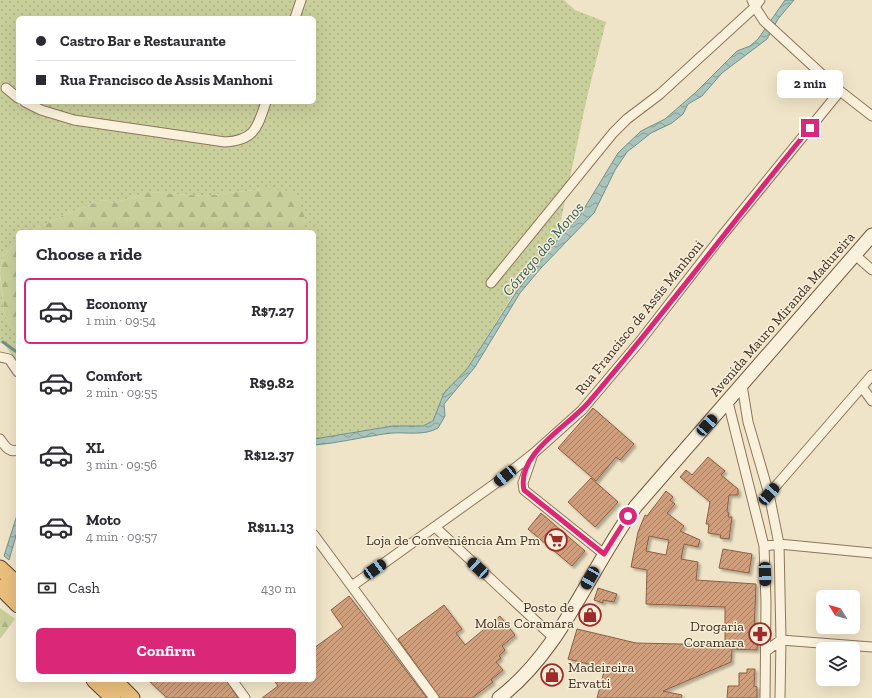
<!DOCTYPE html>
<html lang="en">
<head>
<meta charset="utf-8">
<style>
  body { margin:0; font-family:"Zilla Slab",serif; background:#f2f2f3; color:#2b2b33; height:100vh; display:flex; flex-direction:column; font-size:15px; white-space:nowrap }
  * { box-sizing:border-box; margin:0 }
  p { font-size:13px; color:#7c7c81 }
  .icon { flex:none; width:22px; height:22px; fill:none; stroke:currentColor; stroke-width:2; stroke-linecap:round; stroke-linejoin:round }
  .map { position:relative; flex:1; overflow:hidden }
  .side { position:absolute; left:16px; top:230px; width:300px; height:452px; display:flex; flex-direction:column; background:#fff; border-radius:6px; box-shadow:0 4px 16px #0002 }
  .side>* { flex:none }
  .hud { position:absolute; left:16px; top:16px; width:300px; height:88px; border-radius:6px; box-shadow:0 4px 16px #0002; display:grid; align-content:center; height:88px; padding:0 20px; background:#fff }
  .needle { width:26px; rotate:307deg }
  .fabs { position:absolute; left:816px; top:590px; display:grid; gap:8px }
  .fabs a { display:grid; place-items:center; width:44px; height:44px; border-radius:6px; background:#fff; box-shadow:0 4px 16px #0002; font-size:20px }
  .end { position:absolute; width:18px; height:18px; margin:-9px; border:5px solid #db2777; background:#fff; box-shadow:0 0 0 2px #fff }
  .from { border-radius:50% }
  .bubble { position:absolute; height:28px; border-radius:6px; background:#fff; box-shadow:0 4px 16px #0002; font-size:13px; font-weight:700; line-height:28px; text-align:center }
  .car { position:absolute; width:12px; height:24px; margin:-12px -6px; border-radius:5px; box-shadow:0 0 3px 1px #0007; background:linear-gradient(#222 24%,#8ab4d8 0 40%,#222 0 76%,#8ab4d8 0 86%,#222 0) }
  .hud b { display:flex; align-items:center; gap:14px; height:38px; font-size:15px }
  .hud b+b { border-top:1px solid #e1e1e2 }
  .hud i { width:10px; height:10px; background:#2b2b33 }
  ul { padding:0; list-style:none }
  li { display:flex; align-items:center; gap:12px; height:66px; margin:0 8px 6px; padding:0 12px; border:2px solid transparent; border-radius:6px }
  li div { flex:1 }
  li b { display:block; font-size:15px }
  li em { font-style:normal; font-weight:700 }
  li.current { border-color:#db2777 }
  li>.icon { width:36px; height:36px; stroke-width:1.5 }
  h2 { padding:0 20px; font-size:18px; line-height:48px }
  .pay { display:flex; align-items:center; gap:10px; height:44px; padding:0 20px; font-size:15px }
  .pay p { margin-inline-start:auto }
  .button { display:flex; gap:8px; margin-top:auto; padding:8px 20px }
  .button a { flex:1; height:46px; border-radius:6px; background:#db2777; color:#fff; font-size:16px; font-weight:700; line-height:46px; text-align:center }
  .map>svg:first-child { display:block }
  .grass { fill:url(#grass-dots); fill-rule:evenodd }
  .forest { fill:url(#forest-firs) }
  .water { fill:url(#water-waves); stroke:#6f938a }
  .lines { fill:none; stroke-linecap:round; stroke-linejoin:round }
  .stream { stroke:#6f938a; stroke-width:3 }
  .building { fill:url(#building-hatch); stroke:#8d5f41; fill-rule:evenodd; filter:url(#shadow) }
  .minor-casing { stroke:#8d765c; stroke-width:11 }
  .secondary-casing { stroke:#6f573f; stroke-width:15 }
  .trunk-casing { stroke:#5b4430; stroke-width:17 }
  .minor { stroke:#faf1dc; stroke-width:9 }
  .secondary { stroke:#faf1dc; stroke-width:13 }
  .trunk { stroke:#eabe7c; stroke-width:15 }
  .route { stroke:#db2777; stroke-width:5 }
  .labels { text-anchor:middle; stroke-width:3; stroke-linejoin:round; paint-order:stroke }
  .street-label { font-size:14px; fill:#3d2e20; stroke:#f7eed8 }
  .poi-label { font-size:14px; fill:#3d2e20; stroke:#f7eed8; text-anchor:end }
  .water-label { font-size:15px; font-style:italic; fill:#2f5d5a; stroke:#f7eed8 }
</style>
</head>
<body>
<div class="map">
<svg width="872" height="698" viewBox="0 0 872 698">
  <defs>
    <pattern id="grass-dots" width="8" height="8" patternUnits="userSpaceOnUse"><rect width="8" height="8" fill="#c9cf9b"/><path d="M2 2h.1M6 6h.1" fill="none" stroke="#aeb285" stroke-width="1.8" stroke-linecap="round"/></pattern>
    <pattern id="forest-firs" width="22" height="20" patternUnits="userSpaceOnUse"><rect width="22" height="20" fill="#c9cf9b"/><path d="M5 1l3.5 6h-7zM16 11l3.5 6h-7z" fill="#aeb285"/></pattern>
    <pattern id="water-waves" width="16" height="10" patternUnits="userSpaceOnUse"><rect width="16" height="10" fill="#a9c4bc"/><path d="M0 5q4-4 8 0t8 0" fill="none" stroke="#8ba098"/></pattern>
    <pattern id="building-hatch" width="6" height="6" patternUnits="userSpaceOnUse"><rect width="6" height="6" fill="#cf9f7d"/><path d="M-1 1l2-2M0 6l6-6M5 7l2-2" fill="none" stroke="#a98266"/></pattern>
    <filter id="shadow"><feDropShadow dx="2.5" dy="2.5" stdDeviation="1" flood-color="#0004"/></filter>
  </defs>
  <rect width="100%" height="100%" fill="#f0e4c8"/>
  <path class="grass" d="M 0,0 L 564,0 L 575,10 L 606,22 L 588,93 L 559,229 L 559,238 L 511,298 L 467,369 L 444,393 L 433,421 L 423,426 L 393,426 L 314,439 L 314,232 L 305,232 L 305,221 L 263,189 L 205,196 L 149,192 L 115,203 L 103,200 L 68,213 L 30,232 L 18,232 L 18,241 L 2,257 L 0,273 ZM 18,18 L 314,18 L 314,102 L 18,102 Z
    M 0,276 L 4,311 L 8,322 L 18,335 L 18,363 L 4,344 L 0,343 Z"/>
  <path class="forest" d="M 263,189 L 291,191 C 302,205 306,213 305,232 L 30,232 L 68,213 L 103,200 L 115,203 L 149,192 L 205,196 Z
    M 18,241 L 18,335 L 8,322 L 4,311 L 0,273 L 2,257 Z
    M 0,608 L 15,619 L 0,639 Z"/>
  <path class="water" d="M 785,0 L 794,0 L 778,19 L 767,39 L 722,73 L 702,96 L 688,104 L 683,114 L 672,123 L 651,133 L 627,152 L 615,170 L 594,213 L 541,268 L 520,293 L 475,367 L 444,404 L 445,416 L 438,428 C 424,436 407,432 392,433 C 366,436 340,443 314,445 L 314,439 L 393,426 L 423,426 L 433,421 L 444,393 L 467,369 L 517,291 L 559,238 L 579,217 L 618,153 L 641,131 L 665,119 L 696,92 L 737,51 L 750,46 L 758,39 Z
    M 18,512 L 18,529 L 9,560 L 4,556 Z"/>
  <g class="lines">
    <path class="stream" d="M 3,342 L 18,353"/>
  </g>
  <path class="building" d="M 593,408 L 634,444 L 620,460 L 616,457 L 596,481 L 558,448 Z
    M 708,457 L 725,471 L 721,475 L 738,489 L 738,495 L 729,495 L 727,512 L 729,513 L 728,517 L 732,517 L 729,539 L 720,538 L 721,535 L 708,533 L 709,524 L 706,524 L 710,502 L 680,477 L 686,470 L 692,475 Z
    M 591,478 L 618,502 L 595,527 L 568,502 Z
    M 666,491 L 673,497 L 670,500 L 675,504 L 667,513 L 684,526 L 680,531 L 700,540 L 698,547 L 684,544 L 681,559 L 698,562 L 696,580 L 756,584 L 754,632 L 758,632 L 757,650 L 732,649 L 731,662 L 663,691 L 682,695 L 681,698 L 597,698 L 605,668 L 568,659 L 577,629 L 636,643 L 725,645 L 725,607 L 646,604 L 647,570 L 631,567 L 638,532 L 645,515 L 647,516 ZM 649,536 L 669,540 L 666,555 L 646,551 Z
    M 541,513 L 585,551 L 572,566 L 528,529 Z
    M 723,549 L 752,554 L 749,573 L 719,568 Z
    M 598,588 L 617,594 L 614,602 L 603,600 L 603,603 L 594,600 Z
    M 349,596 L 427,698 L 262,698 L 278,686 L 274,680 L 314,680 L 314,648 L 343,627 L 331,610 Z
    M 444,605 L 462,629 L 456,633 L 465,645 L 500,616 L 515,635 L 502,646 L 505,650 L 499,656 L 501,658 L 496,662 L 503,670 L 491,680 L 493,682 L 472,698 L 440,698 L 398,639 Z
    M 747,669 L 755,669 L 754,686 L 757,687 L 757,698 L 727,698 L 728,686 L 739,686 L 739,673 L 747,673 Z
    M 148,680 L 226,680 L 238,698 L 167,698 Z"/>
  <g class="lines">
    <g class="minor-casing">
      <path id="minor" d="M 760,0 L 755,7 L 764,21 L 840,91 L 872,116
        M 295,18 L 301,0
        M 6,88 L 18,98
        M 25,102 L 41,110 L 74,120 L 225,142 C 255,140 257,128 266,102
        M 855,255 L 872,270
        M 491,283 L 613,133 L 627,119 L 660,94 L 755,7 L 752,0
        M 0,357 L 9,359 L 18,372
        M 742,385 L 748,422 L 769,494 L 779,544 L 781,640 L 780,698
        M 862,387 L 872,401
        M 728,402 L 764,546 L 766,602 L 765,698
        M 0,439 C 5,446 9,453 18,450
        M 533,454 L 523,483 L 524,490 L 604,554
        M 769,494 L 872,375
        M 435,527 L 555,639
        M 314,535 L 434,698
        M 764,546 L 779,544 L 872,553
        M 352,586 L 496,483 L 534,453 L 582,410 L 641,340 L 721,237 L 840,91
        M 766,651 L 781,640 L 872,647
        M 232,680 L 245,698"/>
    </g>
    <g class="secondary-casing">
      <path id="secondary" d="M 499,698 C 563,649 589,569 636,506 L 872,235"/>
    </g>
    <g class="trunk-casing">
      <path id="trunk" d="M 0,568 L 18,585
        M 0,587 L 18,605
        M 94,680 L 113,698
        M 114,680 L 132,698"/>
    </g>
    <use href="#minor" class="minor"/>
    <use href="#secondary" class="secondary"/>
    <use href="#trunk" class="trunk"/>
  </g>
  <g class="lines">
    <path class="route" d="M 628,516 L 604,554 L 524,490 C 516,454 567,427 588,403 C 664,314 735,219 810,128"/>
  </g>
  <defs>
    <g id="supermarket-ring" transform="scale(1.15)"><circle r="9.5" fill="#f7eed8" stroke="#9e2a2b" stroke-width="1.5"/><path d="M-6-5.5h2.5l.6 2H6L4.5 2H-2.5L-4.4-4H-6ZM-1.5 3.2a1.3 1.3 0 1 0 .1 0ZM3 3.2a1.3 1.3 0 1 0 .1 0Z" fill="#9e2a2b"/></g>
    <g id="shop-ring" transform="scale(1.15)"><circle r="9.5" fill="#f7eed8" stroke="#9e2a2b" stroke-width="1.5"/><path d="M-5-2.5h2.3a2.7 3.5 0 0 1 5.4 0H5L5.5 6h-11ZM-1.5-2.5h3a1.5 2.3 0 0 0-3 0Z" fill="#9e2a2b"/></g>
    <g id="pharmacy-ring" transform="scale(1.15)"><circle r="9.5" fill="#f7eed8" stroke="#9e2a2b" stroke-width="1.5"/><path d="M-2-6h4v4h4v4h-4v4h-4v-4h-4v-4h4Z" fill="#9e2a2b"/></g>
  </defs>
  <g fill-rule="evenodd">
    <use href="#supermarket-ring" x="556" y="540"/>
    <use href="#shop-ring" x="590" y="615"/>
    <use href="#pharmacy-ring" x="760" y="634"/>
    <use href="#shop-ring" x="552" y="675"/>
  </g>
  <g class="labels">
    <g class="street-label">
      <text transform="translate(782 314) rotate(-49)" y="5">Avenida Mauro Miranda Madureira</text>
      <text transform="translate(639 317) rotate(-51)" y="5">Rua Francisco de Assis Manhoni</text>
    </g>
    <g class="poi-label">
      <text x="540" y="545">Loja de Conveniência Am Pm</text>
      <text x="574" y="612">Posto de<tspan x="574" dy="16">Molas Coramara</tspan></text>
      <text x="744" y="631">Drogaria<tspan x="744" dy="16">Coramara</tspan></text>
      <text x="568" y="672" text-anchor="start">Madeireira<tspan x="568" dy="16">Ervatti</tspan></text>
    </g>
    <g class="water-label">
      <text transform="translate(543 249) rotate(-50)" y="5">Córrego dos Monos</text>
    </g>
  </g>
</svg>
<div class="fabs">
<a><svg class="needle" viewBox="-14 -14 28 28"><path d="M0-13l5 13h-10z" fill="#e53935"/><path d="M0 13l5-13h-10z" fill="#7c7c81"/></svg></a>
<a><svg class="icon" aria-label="layers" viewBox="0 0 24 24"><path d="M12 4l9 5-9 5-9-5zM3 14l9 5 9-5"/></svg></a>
</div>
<i class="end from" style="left:628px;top:516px"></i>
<i class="end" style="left:810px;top:128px"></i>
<div class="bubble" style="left:777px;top:70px;width:66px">2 min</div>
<i class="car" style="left:707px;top:425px;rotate:42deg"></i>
<i class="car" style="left:505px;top:476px;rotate:231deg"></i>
<i class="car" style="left:769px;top:494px;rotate:41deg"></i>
<i class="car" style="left:478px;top:568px;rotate:313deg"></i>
<i class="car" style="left:375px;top:569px;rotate:55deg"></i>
<i class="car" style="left:765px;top:574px;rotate:178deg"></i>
<i class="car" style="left:590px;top:578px;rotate:210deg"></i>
<div class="hud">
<b><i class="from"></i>Castro Bar e Restaurante</b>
<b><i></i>Rua Francisco de Assis Manhoni</b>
</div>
<section class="side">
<h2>Choose a ride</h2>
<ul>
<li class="current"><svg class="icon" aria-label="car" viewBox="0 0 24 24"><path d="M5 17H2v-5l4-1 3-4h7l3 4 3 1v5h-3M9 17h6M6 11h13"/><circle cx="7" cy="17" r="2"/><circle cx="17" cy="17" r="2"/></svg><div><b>Economy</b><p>1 min · 09:54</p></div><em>R$7.27</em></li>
<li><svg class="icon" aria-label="car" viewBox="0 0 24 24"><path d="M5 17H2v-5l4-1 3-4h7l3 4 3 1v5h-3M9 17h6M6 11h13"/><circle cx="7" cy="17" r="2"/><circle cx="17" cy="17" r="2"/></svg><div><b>Comfort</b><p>2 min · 09:55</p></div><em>R$9.82</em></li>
<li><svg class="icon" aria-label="car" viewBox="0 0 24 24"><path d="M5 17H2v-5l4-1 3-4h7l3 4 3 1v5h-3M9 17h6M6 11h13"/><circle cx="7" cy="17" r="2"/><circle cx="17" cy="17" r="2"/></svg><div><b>XL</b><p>3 min · 09:56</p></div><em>R$12.37</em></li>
<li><svg class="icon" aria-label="car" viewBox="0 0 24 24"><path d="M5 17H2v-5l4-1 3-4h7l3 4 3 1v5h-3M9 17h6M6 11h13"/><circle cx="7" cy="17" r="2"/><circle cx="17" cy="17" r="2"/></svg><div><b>Moto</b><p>4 min · 09:57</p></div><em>R$11.13</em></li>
</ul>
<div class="pay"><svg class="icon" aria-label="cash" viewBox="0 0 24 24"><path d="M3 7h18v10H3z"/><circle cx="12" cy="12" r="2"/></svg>Cash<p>430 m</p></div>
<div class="button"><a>Confirm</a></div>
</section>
</div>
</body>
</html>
